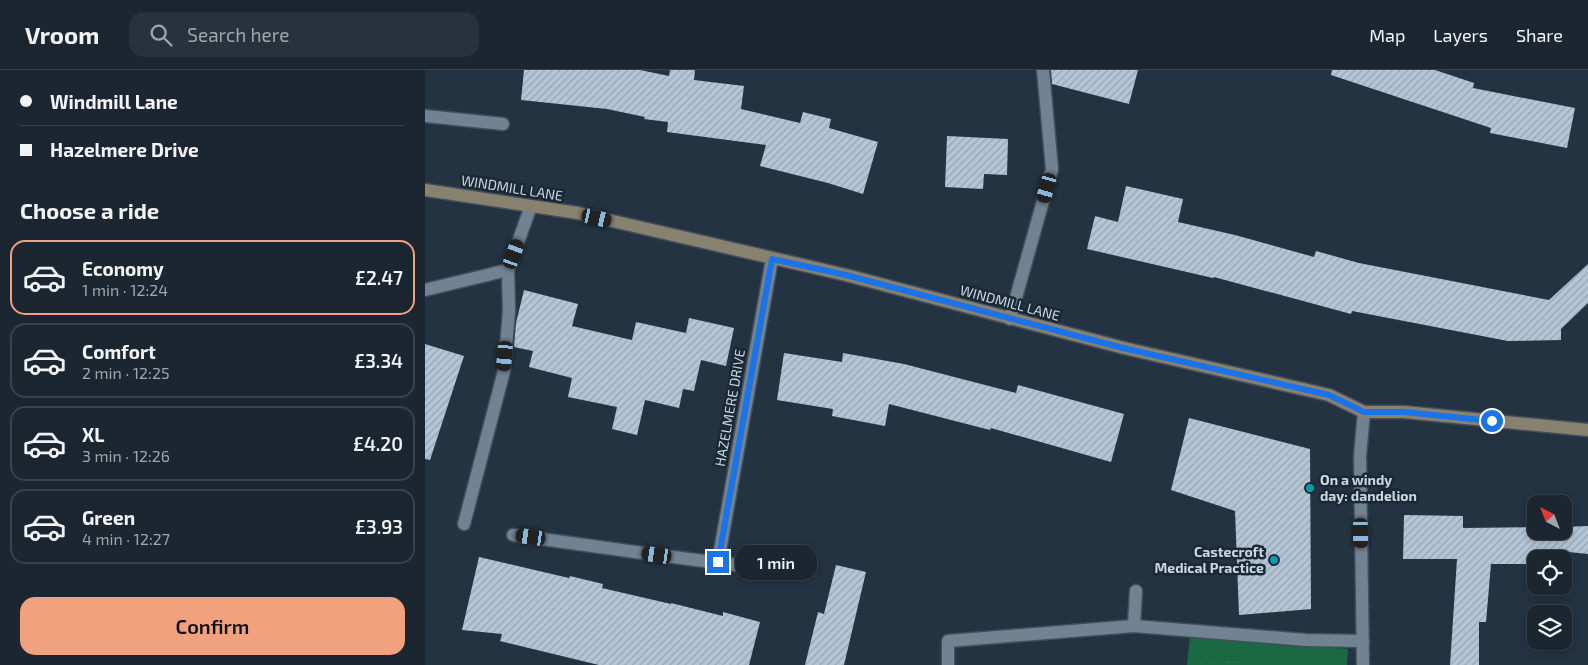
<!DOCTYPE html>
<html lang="en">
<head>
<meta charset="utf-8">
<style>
  body { margin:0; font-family:"Exo 2",sans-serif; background:#28323d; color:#f1f3f6; height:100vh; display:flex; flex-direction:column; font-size:19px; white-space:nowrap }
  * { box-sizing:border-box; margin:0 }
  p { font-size:16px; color:#a0a5ab }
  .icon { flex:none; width:28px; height:28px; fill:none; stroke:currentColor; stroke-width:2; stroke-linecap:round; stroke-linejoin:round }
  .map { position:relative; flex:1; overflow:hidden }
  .sheet { display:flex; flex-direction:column; background:#1b2631; width:425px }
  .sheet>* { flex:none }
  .hud { display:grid; align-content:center; height:110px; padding:0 20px; background:#1b2631 }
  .needle { width:32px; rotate:318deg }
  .buttons { position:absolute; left:1102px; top:425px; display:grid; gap:10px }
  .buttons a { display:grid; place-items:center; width:45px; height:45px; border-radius:10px; background:#1b2631; box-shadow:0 2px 8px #0003,0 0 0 1px #39434d; font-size:25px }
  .end { position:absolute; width:22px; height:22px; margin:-11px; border:6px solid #1a73e8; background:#fff; box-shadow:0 0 0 2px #fff }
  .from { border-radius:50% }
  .bubble { position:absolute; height:35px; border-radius:15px; background:#1b2631; box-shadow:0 2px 8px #0003,0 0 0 1px #39434d; font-size:16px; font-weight:600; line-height:35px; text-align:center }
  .car { position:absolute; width:15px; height:30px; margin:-15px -8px; border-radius:6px; box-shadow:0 0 4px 1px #0007; background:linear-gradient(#222 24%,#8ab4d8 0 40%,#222 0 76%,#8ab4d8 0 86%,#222 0) }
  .hud b { display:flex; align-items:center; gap:18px; height:48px; font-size:19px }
  .hud b+b { border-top:1px solid #39434d }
  .hud i { width:12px; height:12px; background:#f1f3f6 }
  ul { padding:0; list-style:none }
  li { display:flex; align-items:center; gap:15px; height:75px; margin:0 10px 8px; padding:0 10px; border:2px solid #39434d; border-radius:15px }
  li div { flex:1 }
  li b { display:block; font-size:19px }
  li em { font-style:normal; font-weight:600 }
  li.selected { border-color:#f1a17d }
  li>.icon { width:45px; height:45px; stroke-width:1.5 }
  h2 { padding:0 20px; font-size:22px; line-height:60px }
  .action { display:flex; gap:10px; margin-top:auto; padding:10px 20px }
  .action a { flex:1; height:58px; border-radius:15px; background:#f1a17d; color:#111; font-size:20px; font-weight:600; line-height:58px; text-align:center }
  header { display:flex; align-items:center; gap:30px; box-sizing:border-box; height:70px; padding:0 25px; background:#1b2631; border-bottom:1px solid #39434d }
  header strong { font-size:24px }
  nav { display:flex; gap:28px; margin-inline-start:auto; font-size:18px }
  .search { width:350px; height:45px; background:#28323d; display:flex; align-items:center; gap:12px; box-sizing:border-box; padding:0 18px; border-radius:15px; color:#a0a5ab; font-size:19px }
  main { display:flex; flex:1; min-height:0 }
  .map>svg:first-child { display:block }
  .grass { fill:#1b6943 }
  .park { fill:url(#park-crowns) }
  .building { fill:url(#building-hatch) }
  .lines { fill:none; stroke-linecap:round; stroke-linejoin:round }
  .lane-casing { stroke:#424f5b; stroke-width:15 }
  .street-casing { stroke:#424f5b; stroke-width:15 }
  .secondary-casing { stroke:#424f5b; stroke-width:15 }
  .lane { stroke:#718293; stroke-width:12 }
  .street { stroke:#718293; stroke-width:12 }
  .secondary { stroke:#898170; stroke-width:12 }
  .route { stroke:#1a73e8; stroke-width:6 }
  .culture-dot { fill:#0f9aa8; stroke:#1a2937; stroke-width:2 }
  .labels { text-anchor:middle; stroke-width:5; stroke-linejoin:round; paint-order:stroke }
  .street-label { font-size:14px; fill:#ccd6df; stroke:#1a2937 }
  .poi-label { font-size:14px; font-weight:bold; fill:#ccd6df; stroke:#1a2937; text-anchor:start }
</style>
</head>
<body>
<header>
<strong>Vroom</strong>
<div class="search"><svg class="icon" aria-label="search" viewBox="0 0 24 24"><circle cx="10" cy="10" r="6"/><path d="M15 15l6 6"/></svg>Search here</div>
<nav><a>Map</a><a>Layers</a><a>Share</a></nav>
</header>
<main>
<section class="sheet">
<div class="hud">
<b><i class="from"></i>Windmill Lane</b>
<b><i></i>Hazelmere Drive</b>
</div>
<h2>Choose a ride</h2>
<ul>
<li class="selected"><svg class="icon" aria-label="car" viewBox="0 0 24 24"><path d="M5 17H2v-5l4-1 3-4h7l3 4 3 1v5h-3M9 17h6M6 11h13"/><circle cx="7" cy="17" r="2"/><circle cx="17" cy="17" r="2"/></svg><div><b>Economy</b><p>1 min · 12:24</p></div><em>£2.47</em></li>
<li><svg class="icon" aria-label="car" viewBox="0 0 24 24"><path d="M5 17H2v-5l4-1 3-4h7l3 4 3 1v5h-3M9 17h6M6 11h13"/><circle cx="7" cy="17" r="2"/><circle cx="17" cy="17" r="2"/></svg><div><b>Comfort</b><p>2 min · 12:25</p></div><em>£3.34</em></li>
<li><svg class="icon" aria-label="car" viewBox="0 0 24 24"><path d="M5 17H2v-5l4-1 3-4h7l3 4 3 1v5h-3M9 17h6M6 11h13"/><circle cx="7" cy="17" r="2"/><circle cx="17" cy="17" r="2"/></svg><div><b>XL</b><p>3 min · 12:26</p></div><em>£4.20</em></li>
<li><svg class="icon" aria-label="car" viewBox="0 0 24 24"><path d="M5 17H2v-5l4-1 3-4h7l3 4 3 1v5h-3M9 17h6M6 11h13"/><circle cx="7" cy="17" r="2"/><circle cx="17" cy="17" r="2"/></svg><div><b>Green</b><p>4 min · 12:27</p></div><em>£3.93</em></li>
</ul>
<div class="action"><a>Confirm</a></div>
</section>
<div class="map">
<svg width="1163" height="595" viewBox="0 0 1163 595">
  <defs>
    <pattern id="park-crowns" width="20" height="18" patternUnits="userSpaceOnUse" patternTransform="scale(1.25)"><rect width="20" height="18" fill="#1b6943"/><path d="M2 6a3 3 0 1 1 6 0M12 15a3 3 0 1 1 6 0" fill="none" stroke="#3b7e5e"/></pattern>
    <pattern id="building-hatch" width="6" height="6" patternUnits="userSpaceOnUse" patternTransform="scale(1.25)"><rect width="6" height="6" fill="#b3c5d7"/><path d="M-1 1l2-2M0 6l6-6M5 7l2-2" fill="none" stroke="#96a4b2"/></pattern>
  </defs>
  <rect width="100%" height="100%" fill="#243341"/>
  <path class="grass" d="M 765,565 L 923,579 L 922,595 L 762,595 Z"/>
  <path class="park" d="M 775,591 L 882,593 L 882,595 L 775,595 Z"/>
  <path class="building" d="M 99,0 L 215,0 L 244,6 L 245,0 L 270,0 L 269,10 L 319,16 L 316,39 L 375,53 L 378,42 L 406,49 L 404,58 L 453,72 L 438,124 L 403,113 L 335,96 L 341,75 L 242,62 L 243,52 L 219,49 L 220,47 L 182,39 L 96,30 Z
    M 626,0 L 713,0 L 704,34 L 627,14 Z
    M 907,0 L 1010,0 L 1049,13 L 1048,18 L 1150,38 L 1142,78 L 1065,63 L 1066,58 L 906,5 Z
    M 522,66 L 583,69 L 582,105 L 559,104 L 558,119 L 520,117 Z
    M 701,116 L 758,129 L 753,152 L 810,165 L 889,187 L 891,181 L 934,193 L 1124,230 L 1163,194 L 1163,233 L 1136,259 L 1136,270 L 1083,271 L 927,241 L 926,244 L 789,207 L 788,208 L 662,179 L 670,146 L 693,152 Z
    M 99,220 L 153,234 L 147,256 L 207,270 L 211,252 L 261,263 L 264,248 L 309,258 L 301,296 L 276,290 L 269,321 L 258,319 L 254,338 L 220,330 L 212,365 L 187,359 L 192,337 L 143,327 L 147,308 L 104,297 L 108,281 L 89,277 L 91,253 Z
    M 0,274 L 39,286 L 5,390 L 0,389 Z
    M 359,283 L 417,292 L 418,283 L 479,294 L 591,323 L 593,315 L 699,344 L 686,392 L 566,358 L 565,360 L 464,334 L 460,356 L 407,346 L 408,339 L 352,330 Z
    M 764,348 L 885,379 L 886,539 L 814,545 L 810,441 L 746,420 Z
    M 979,445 L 1038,446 L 1038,458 L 1111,457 L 1111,461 L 1139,461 L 1139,457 L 1163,456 L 1163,484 L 1114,479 L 1114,489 L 1111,489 L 1111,494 L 1066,494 L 1061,552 L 1054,552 L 1054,595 L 1025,595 L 1032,489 L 978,489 Z
    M 54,487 L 144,508 L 145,506 L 178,514 L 177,518 L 246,534 L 246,533 L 298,546 L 298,542 L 335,552 L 324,595 L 174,595 L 75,571 L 77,564 L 37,560 Z
    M 411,495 L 441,502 L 419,595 L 380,595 L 393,542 L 399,544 Z"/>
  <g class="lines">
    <g class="lane-casing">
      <path id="lane" d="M 1,46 L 78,54
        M 88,465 L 232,485
        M 709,556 L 711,521
        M 523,595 L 523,571 L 709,556 L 881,570 L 938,571"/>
    </g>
    <g class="street-casing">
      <path id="street" d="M 0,220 L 83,200 L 106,136
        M 585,249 L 627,99 L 618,0
        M 39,454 L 79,301 L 84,241 L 83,200
        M 232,485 L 350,500
        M 293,492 L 347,189
        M 938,595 L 935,386 L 939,342"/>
    </g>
    <g class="secondary-casing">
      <path id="secondary" d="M 0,120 L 153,143 L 421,205 L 699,278 L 904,325 L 939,342 L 979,342 L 1163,360"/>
    </g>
    <use href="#lane" class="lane"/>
    <use href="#street" class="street"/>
    <use href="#secondary" class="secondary"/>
  </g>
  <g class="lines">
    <path class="route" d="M 293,492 L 347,189 L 421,205 L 698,278 L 904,325 L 939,342 L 979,342 L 1067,351"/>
  </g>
  <g class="culture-dot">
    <circle cx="885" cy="418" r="5"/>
    <circle cx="849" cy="490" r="5"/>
  </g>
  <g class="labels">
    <g class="street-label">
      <text transform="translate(87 118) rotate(9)" y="5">WINDMILL LANE</text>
      <text transform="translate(585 233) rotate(15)" y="5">WINDMILL LANE</text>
      <text transform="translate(305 338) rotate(-80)" y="5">HAZELMERE DRIVE</text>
    </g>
    <g class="poi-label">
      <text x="895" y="415">On a windy<tspan x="895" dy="16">day: dandelion</tspan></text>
      <text x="839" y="487" text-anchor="end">Castecroft<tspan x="839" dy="16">Medical Practice</tspan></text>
    </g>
  </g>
</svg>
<div class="buttons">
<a><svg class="needle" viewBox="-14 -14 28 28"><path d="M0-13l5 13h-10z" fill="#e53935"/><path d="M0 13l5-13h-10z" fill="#a0a5ab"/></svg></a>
<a><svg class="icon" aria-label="locate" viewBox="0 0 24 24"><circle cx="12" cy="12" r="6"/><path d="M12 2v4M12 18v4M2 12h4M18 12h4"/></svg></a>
<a><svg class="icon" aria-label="layers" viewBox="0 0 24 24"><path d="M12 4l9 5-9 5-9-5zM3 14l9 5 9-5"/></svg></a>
</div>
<i class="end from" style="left:1067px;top:351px"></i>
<i class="end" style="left:293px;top:492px"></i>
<div class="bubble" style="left:310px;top:475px;width:82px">1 min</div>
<i class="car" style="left:622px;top:118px;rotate:196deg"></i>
<i class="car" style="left:172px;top:148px;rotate:103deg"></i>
<i class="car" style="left:89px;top:184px;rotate:20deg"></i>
<i class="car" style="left:80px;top:286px;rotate:185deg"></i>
<i class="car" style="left:936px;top:463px;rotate:179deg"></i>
<i class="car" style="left:106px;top:467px;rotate:278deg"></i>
<i class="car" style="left:232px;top:485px;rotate:278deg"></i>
</div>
</main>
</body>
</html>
